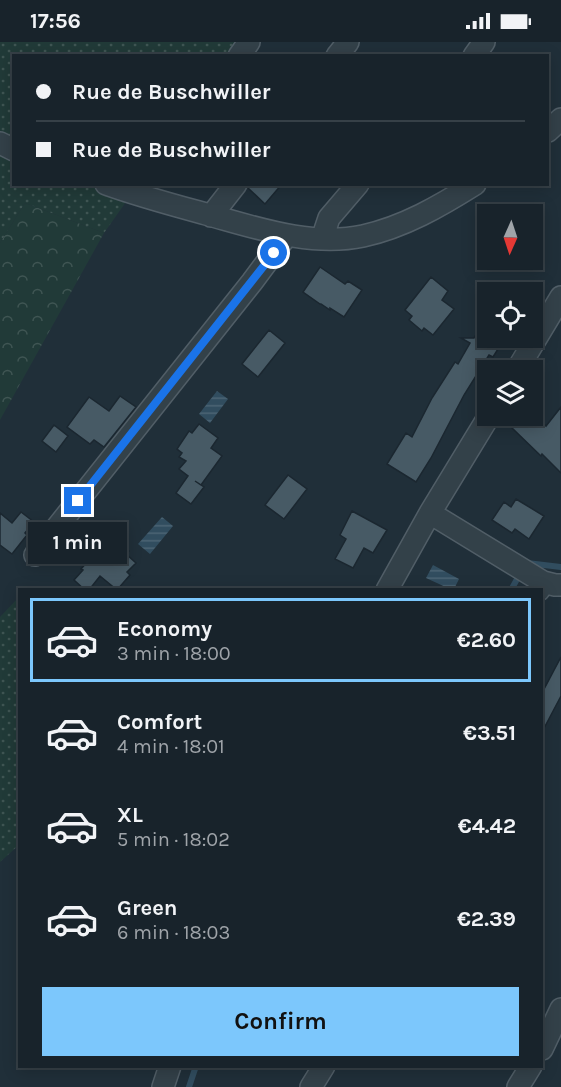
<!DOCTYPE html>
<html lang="en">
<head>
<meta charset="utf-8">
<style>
  body { margin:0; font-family:Karla,sans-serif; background:#252f37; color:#f1f3f6; height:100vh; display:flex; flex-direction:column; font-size:22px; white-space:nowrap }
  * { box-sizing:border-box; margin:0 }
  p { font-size:20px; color:#9fa4a9 }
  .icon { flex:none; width:33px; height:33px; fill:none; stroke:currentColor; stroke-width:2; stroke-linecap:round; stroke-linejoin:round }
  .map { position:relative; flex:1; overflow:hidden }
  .panel { position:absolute; left:18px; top:546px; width:525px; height:480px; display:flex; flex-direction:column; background:#18232b; border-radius:0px; box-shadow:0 3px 15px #0003,0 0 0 2px #364047 }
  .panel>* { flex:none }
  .top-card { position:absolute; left:12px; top:12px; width:537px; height:132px; border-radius:0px; box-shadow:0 3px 15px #0003,0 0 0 2px #364047; display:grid; align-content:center; height:132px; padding:0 24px; background:#18232b }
  .needle { width:39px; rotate:183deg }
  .fabs { position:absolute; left:477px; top:162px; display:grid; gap:12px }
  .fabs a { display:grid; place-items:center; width:66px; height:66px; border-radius:0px; background:#18232b; box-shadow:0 3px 15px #0003,0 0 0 2px #364047; font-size:30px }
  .end { position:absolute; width:27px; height:27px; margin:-14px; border:8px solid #1a73e8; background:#fff; box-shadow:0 0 0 3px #fff }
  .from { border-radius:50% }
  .bubble { position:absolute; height:42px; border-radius:0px; background:#18232b; box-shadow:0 3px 15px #0003,0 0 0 2px #364047; font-size:20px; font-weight:700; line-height:42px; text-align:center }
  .top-card b { display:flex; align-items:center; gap:21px; height:57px; font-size:22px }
  .top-card b+b { border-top:2px solid #364047 }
  .top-card i { width:15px; height:15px; background:#f1f3f6 }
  ul { padding:10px 0 0; list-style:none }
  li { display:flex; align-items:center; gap:18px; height:84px; margin:0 12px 9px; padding:0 12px; border:3px solid transparent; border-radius:0px }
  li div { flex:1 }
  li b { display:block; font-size:22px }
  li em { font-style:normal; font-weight:700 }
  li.selected { border-color:#7cc7fc }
  li>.icon { width:54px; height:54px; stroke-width:1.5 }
  .button { display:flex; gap:12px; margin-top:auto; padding:12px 24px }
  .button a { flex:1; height:69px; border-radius:0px; background:#7cc7fc; color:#111; font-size:24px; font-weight:700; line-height:69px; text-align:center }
  .status { display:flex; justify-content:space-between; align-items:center; height:42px; padding:0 30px; background:#18232b; direction:ltr }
  .status svg { height:16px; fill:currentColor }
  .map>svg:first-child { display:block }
  .grass { fill:url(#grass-dots) }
  .forest { fill:url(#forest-crowns) }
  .water { fill:url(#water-rules) }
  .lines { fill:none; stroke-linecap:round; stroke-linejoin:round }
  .stream { stroke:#314d5f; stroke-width:6 }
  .building { fill:#475a65; stroke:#1b2730; stroke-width:1.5 }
  .minor-casing { stroke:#515e67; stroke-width:24 }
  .minor { stroke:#334149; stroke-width:21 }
  .route { stroke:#1a73e8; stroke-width:8 }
</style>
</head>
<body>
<div class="status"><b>17:56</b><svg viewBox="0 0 49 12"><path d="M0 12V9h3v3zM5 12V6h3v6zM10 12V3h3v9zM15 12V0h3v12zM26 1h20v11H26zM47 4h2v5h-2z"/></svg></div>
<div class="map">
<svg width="561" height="1045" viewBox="0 0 561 1045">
  <defs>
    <pattern id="grass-dots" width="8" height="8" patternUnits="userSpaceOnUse" patternTransform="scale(1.5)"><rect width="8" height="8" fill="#213a38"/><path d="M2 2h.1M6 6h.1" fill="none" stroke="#3f5553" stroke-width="1.8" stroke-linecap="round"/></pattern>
    <pattern id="forest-crowns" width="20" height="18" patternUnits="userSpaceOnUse" patternTransform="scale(1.5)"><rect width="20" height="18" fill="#213a38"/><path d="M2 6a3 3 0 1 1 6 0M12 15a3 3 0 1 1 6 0" fill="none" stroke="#3f5553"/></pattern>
    <pattern id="water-rules" width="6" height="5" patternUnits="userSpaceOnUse" patternTransform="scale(1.5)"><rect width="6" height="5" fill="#314d5f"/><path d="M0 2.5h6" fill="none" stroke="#4c6574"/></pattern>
  </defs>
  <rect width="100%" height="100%" fill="#202f39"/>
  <path class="grass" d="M 0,0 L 235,0 L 226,13 L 14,14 L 14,142 L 138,143 L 104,191 L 25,161 L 0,201 Z
    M 19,555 L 19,803 L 0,820 L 0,575 Z"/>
  <path class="forest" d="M 25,161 L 104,191 L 0,378 L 0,201 Z"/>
  <path class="water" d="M 217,349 L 228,357 L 210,381 L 199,372 Z
    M 162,475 L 173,484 L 150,512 L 138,502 Z
    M 433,523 L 459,537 L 454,547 L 450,547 L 426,536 Z"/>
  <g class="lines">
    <path class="stream" d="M 527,522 L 527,521 L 561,525
      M 511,548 L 521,530
      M 189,1045 L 196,1024"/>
  </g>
  <path class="building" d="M 249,142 L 282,142 L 265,162 L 248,146 Z
    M 320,225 L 345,242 L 348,239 L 362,248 L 344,275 L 330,266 L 330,268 L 321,262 L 320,262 L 303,250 Z
    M 431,235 L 448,249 L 442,258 L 454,267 L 433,293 L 424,286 L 422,289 L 409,278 L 412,274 L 405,268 Z
    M 488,273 L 488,296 L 505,296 L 493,315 L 489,313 L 464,353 L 431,416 L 416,440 L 387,422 L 406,391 L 412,395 L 432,356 L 455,320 L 458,322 L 470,301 L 461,296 L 474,296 Z
    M 269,288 L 285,301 L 258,335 L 242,322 Z
    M 120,354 L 136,365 L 104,405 L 94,398 L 90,402 L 67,385 L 89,355 L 109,369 Z
    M 561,365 L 561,431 L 542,412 L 541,414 L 511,385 L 523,374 L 536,374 L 546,384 Z
    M 199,382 L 218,396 L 211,406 L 222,414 L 201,443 L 195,439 L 204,445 L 191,462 L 176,451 L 188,434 L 179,427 L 186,419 L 179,415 L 182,411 L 177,407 L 189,389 L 192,391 Z
    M 54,383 L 68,394 L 56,410 L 42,399 Z
    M 288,433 L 307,447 L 284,477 L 265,463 Z
    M 516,457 L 544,474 L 529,497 L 515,487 L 512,491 L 492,478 L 504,460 L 511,465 Z
    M 352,469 L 387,488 L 373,511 L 364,506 L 353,526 L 335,517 L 346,497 L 340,493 Z
    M 21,470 L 34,480 L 25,491 L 27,493 L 12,512 L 0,503 L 0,471 L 12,481 Z
    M 112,495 L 129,509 L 126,512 L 136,521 L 127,530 L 130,533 L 117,548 L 100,534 L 89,548 L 85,548 L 74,538 L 83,528 L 81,527 L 96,510 L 98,511 Z
    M 561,615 L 561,654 L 542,690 L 542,651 Z"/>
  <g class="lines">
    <g class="minor-casing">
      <path id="minor" d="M 239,14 L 249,0
        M 337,14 L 348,0
        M 474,14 L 484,0
        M 548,89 L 561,77
        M 0,101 L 14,108
        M 106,142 C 139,154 173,163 206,172 C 257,186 311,205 363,194 C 404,185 440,164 475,142
        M 211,174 L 236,142
        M 322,197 L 329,176 L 358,142
        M 517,328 L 561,255
        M 430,471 L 543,540 L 539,548
        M 35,513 L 252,240 L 287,193
        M 543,540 L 555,543 L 561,543
        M 387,548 L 430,471 L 489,374
        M 542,1007 L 561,967
        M 163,1045 L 170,1024
        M 311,1045 L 324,1024
        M 518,1045 L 531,1024"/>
    </g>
    <use href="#minor" class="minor"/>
  </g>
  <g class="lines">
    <path class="route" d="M 78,459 L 274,211"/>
  </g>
</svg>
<div class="fabs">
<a><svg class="needle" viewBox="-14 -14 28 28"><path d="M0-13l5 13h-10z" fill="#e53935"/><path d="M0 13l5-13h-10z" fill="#9fa4a9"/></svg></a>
<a><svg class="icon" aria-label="locate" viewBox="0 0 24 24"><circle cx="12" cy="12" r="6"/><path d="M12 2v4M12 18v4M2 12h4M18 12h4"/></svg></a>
<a><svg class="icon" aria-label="layers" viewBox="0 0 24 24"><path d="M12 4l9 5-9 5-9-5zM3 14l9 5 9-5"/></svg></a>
</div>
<i class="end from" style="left:274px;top:211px"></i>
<i class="end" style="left:78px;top:459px"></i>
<div class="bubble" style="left:28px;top:480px;width:99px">1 min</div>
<div class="top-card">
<b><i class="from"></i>Rue de Buschwiller</b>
<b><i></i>Rue de Buschwiller</b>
</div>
<section class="panel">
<ul>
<li class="selected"><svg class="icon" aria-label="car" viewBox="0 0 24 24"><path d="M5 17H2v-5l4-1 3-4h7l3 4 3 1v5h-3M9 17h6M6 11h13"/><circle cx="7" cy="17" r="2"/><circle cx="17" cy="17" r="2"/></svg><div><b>Economy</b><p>3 min · 18:00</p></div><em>€2.60</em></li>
<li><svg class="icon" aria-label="car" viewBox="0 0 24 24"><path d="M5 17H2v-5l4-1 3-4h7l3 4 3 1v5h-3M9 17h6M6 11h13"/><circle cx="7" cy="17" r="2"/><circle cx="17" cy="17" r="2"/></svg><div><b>Comfort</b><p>4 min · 18:01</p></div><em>€3.51</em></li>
<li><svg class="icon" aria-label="car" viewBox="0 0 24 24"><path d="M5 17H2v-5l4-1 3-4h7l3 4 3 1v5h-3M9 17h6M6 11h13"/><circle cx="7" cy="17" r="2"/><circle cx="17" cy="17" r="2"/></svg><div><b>XL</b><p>5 min · 18:02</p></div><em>€4.42</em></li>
<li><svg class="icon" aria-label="car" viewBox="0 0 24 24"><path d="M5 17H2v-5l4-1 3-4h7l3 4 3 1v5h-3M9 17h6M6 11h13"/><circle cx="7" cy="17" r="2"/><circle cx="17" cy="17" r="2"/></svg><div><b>Green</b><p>6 min · 18:03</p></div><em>€2.39</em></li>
</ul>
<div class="button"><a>Confirm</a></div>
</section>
</div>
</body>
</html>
